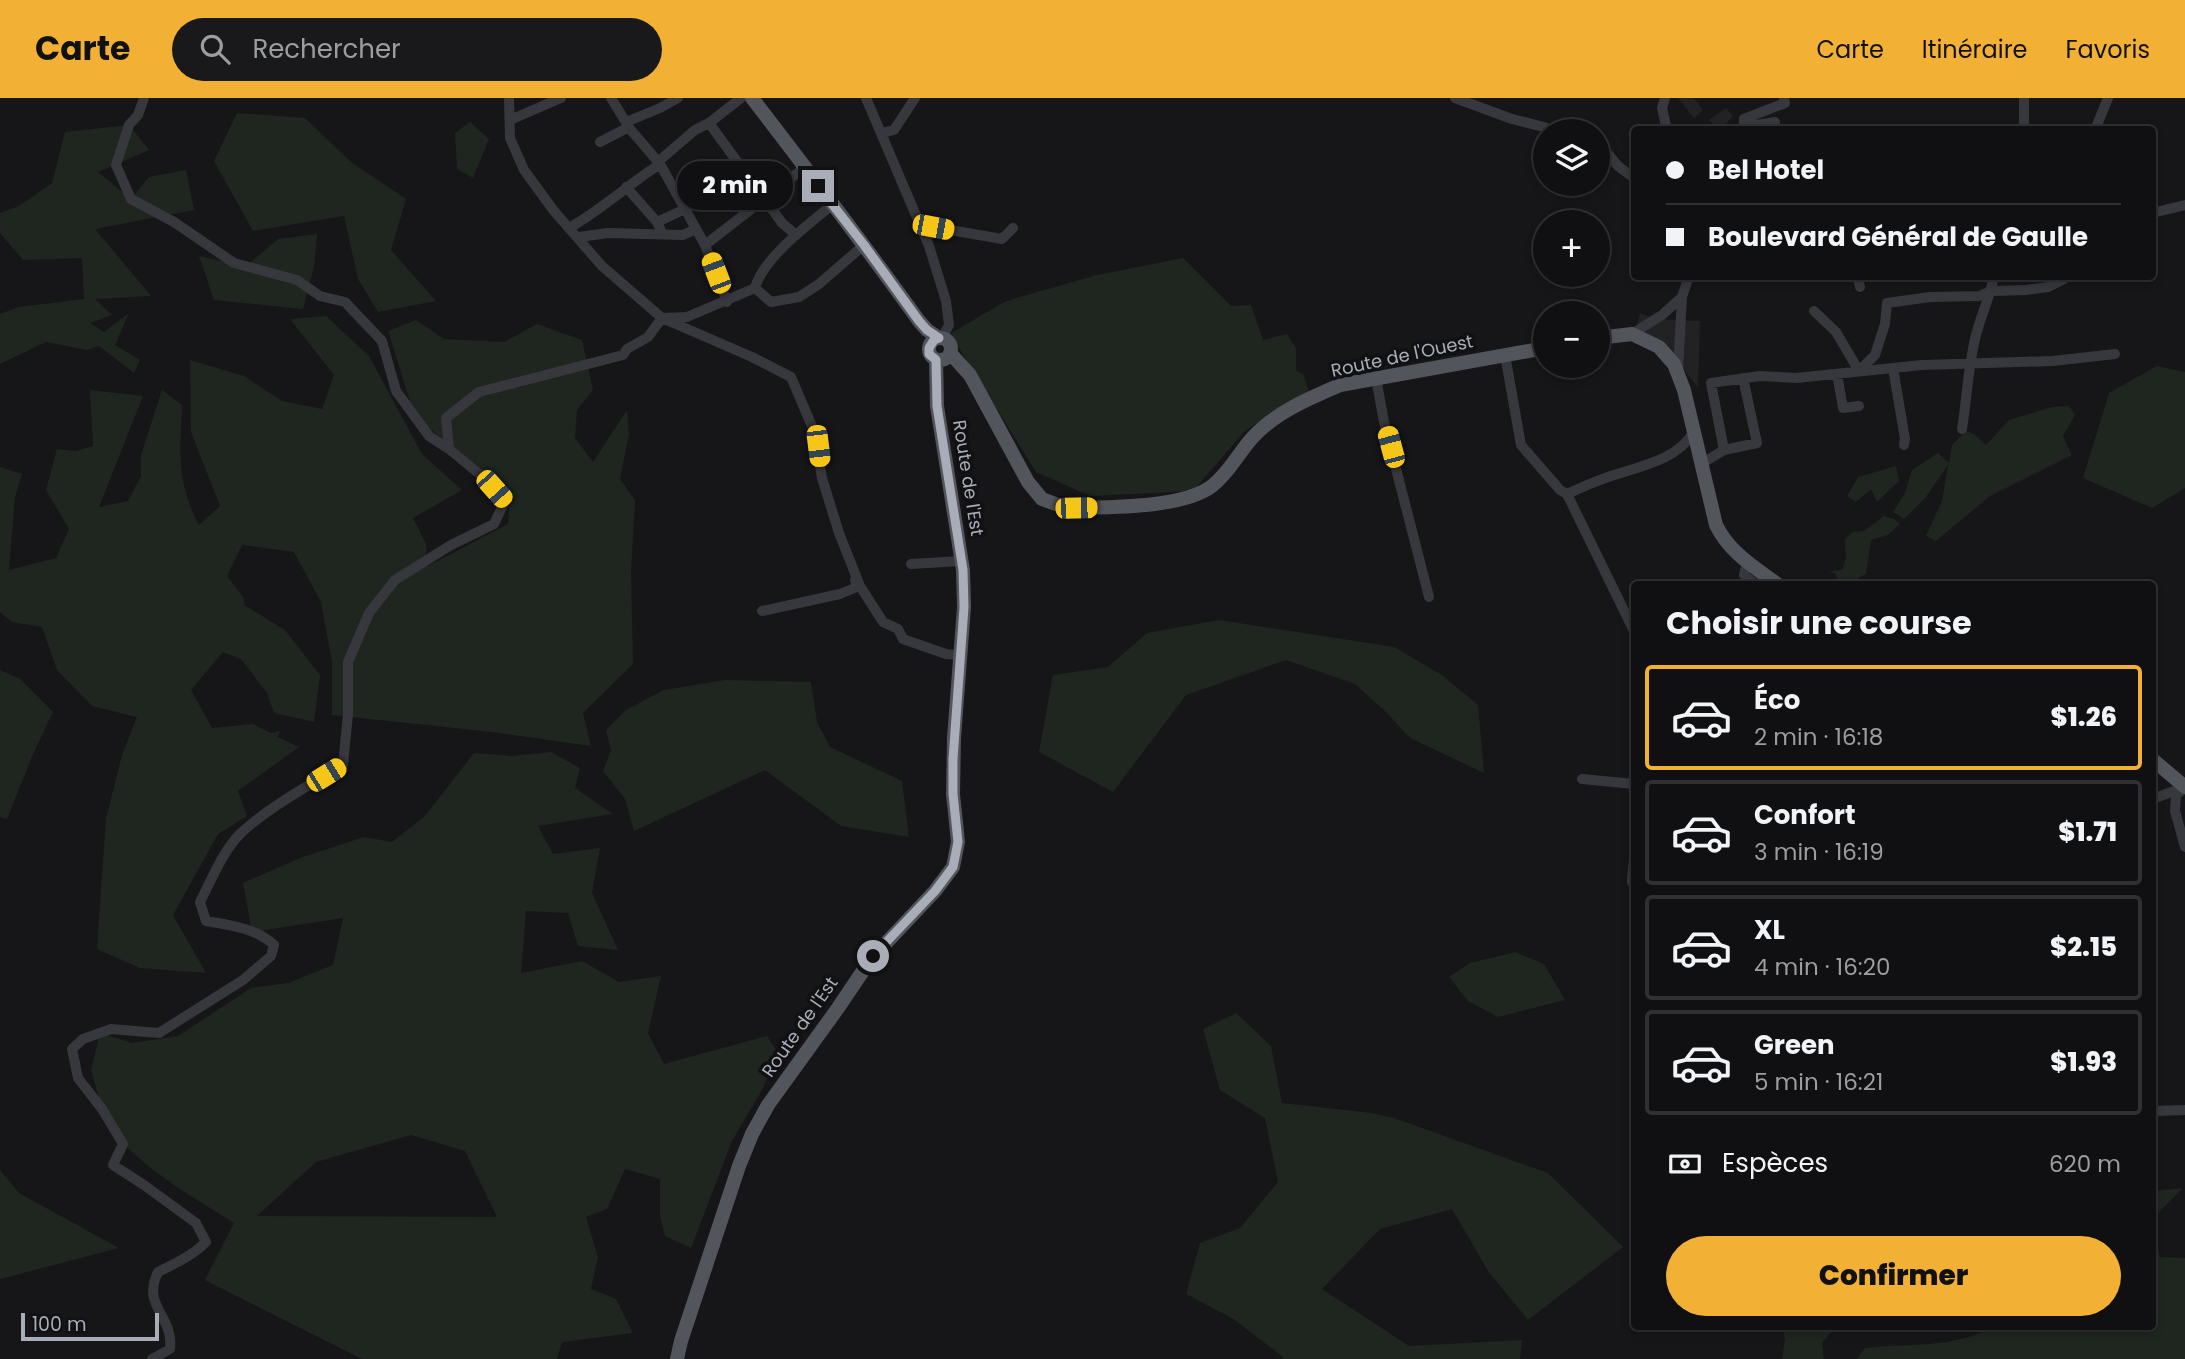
<!DOCTYPE html>
<html lang="fr">
<head>
<meta charset="utf-8">
<style>
  body { margin:0; font-family:Poppins,sans-serif; background:#19191b; color:#f1f3f6; height:100vh; display:flex; flex-direction:column; font-size:26px; white-space:nowrap }
  * { box-sizing:border-box; margin:0 }
  p { font-size:23px; color:#9c9d9f }
  .icon { flex:none; width:38px; height:38px; fill:none; stroke:currentColor; stroke-width:2; stroke-linecap:round; stroke-linejoin:round }
  .map { position:relative; flex:1; overflow:hidden }
  .sheet { position:absolute; left:1631px; top:483px; width:525px; height:749px; display:flex; flex-direction:column; background:#101012; border-radius:7px; box-shadow:0 4px 10px #0003,0 0 0 2px #303032 }
  .sheet>* { flex:none }
  .hud { position:absolute; left:1631px; top:28px; width:525px; height:154px; border-radius:7px; box-shadow:0 4px 10px #0003,0 0 0 2px #303032; display:grid; align-content:center; height:154px; padding:0 35px; background:#101012 }
  .controls { position:absolute; left:1533px; top:21px; display:grid; gap:14px }
  .controls a { display:grid; place-items:center; width:77px; height:77px; border-radius:50%; background:#101012; box-shadow:0 4px 10px #0003,0 0 0 2px #303032; font-size:35px }
  .scale { position:absolute; left:21px; bottom:18px; width:138px; box-sizing:border-box; padding-left:7px; border:4px solid #a8adb8; border-top:0; font-size:19px; line-height:24px; white-space:nowrap; color:#a8adb8; -webkit-text-stroke:5px #111113; paint-order:stroke }
  .end { position:absolute; width:32px; height:32px; margin:-16px; border:9px solid #a8adb8; background:#111; box-shadow:0 0 0 4px #111 }
  .from { border-radius:50% }
  .bubble { position:absolute; height:49px; border-radius:24px; background:#101012; box-shadow:0 4px 10px #0003,0 0 0 2px #303032; font-size:23px; font-weight:800; line-height:49px; text-align:center }
  .car { position:absolute; width:21px; height:42px; margin:-21px -10px; border-radius:9px; box-shadow:0 0 5px 2px #0007; background:linear-gradient(#f5c518 24%,#345 0 40%,#f5c518 0 76%,#345 0 86%,#f5c518 0) }
  .hud b { display:flex; align-items:center; gap:24px; height:66px; font-size:26px }
  .hud b+b { border-top:2px solid #303032 }
  .hud i { width:18px; height:18px; background:#f1f3f6 }
  ul { padding:0; list-style:none }
  li { display:flex; align-items:center; gap:21px; height:105px; margin:0 14px 10px; padding:0 21px; border:4px solid #303032; border-radius:7px }
  li div { flex:1 }
  li b { display:block; font-size:26px }
  li em { font-style:normal; font-weight:800 }
  li.selected { border-color:#f2b134 }
  li>.icon { width:63px; height:63px; stroke-width:1.5 }
  h2 { padding:0 35px; font-size:32px; line-height:84px }
  .pay { display:flex; align-items:center; gap:18px; height:77px; padding:0 35px; font-size:26px }
  .pay p { margin-inline-start:auto }
  .cta { display:flex; gap:14px; margin-top:auto; padding:14px 35px }
  .cta a { flex:1; height:80px; border-radius:42px; background:#f2b134; color:#111; font-size:28px; font-weight:800; line-height:80px; text-align:center }
  header { display:flex; align-items:center; gap:42px; box-sizing:border-box; height:98px; padding:0 35px; background:#f2b134; color:#111 }
  header strong { font-size:33px }
  nav { display:flex; gap:38px; margin-inline-start:auto; font-size:24px }
  .search { width:490px; height:63px; background:#19191b; display:flex; align-items:center; gap:18px; box-sizing:border-box; padding:0 24px; border-radius:38px; color:#9c9d9f; font-size:26px }
  .map>svg:first-child { display:block }
  .built { fill:#222225 }
  .green { fill:#1e261f; fill-rule:evenodd }
  .lines { fill:none; stroke-linecap:round; stroke-linejoin:round }
  .minor { stroke:#37383d; stroke-width:10 }
  .major { stroke:#53555c; stroke-width:14 }
  .route { stroke:#a8adb8; stroke-width:9 }
  .labels { text-anchor:middle; stroke-width:7; stroke-linejoin:round; paint-order:stroke }
  .street-label { font-size:18px; fill:#a8adb8; stroke:#111113 }
</style>
</head>
<body>
<header>
<strong>Carte</strong>
<div class="search"><svg class="icon" aria-label="search" viewBox="0 0 24 24"><circle cx="10" cy="10" r="6"/><path d="M15 15l6 6"/></svg>Rechercher</div>
<nav><a>Carte</a><a>Itinéraire</a><a>Favoris</a></nav>
</header>
<div class="map">
<svg width="2185" height="1261" viewBox="0 0 2185 1261">
  <rect width="100%" height="100%" fill="#161618"/>
  <path class="built" d="M 1678,0 L 1694,0 L 1703,12 L 1694,20 Z
    M 1726,10 L 1733,18 L 1726,26 L 1719,31 L 1709,22 Z
    M 1640,215 L 1655,221 L 1700,223 L 1698,290 L 1678,264 L 1636,231 Z"/>
  <path class="green" d="M 237,15 L 305,20 L 351,64 L 406,101 L 391,152 L 436,203 L 378,214 L 358,181 L 344,118 L 253,133 L 214,63 Z
    M 470,24 L 489,41 L 473,80 L 457,71 L 455,35 Z
    M 129,27 L 149,52 L 98,74 L 131,101 L 149,79 L 186,72 L 194,112 L 95,131 L 151,198 L 95,201 L 112,217 L 90,225 L 104,234 L 129,215 L 115,247 L 140,262 L 134,275 L 99,248 L 87,252 L 46,244 L 0,266 L 0,216 L 19,209 L 84,201 L 82,160 L 23,162 L 0,135 L 0,115 L 19,108 L 52,85 L 65,34 Z
    M 317,136 L 314,169 L 303,211 L 214,202 L 199,158 L 246,168 L 278,141 Z
    M 1183,160 L 1231,208 L 1251,207 L 1263,242 L 1287,236 L 1296,250 L 1296,273 L 1303,276 L 1311,299 L 1282,309 L 1245,333 L 1193,393 L 1090,398 L 1036,374 L 950,236 L 1002,205 L 1016,200 L 1097,177 Z
    M 326,218 L 369,258 L 422,356 L 462,392 L 413,420 L 426,446 L 426,469 L 508,426 L 510,400 L 488,377 L 415,319 L 388,233 L 416,222 L 444,241 L 504,244 L 537,226 L 582,242 L 593,292 L 577,312 L 575,340 L 593,364 L 627,312 L 629,336 L 620,381 L 635,402 L 631,475 L 633,566 L 583,615 L 591,648 L 492,634 L 332,617 L 332,564 L 321,504 L 294,454 L 242,447 L 227,478 L 244,500 L 244,507 L 285,532 L 320,577 L 314,624 L 274,615 L 267,595 L 241,561 L 223,554 L 191,592 L 212,630 L 253,626 L 271,635 L 281,633 L 277,639 L 299,649 L 238,693 L 247,718 L 218,736 L 173,817 L 206,875 L 140,870 L 97,851 L 106,720 L 122,657 L 137,619 L 92,608 L 57,572 L 42,529 L 12,524 L 0,514 L 0,369 L 22,376 L 15,399 L 9,472 L 56,460 L 69,431 L 46,392 L 57,351 L 76,353 L 93,348 L 90,292 L 143,298 L 99,409 L 128,403 L 141,378 L 141,357 L 162,292 L 182,307 C 180,356 176,382 199,427 L 220,408 L 191,334 L 190,262 L 244,278 L 282,303 L 322,311 L 334,277 L 290,221 Z
    M 2157,268 L 2185,274 L 2185,390 L 2152,410 L 2083,380 L 2109,295 Z
    M 2069,308 L 2075,317 L 2063,338 L 2072,357 L 1990,398 L 1936,443 L 1926,438 L 1942,403 L 1948,367 L 1926,399 L 1904,421 L 1893,414 L 1905,395 L 1912,372 L 1938,355 L 1949,365 L 1952,347 L 1966,333 L 1974,336 L 1986,347 L 2009,322 L 2052,309 Z
    M 1896,368 L 1899,383 L 1877,404 L 1871,391 L 1856,404 L 1847,398 L 1858,379 Z
    M 1884,418 L 1894,421 L 1900,426 L 1888,437 L 1871,442 L 1866,476 L 1858,480 L 1858,486 L 1840,486 L 1835,475 L 1829,474 L 1843,471 L 1846,460 L 1845,441 L 1853,434 L 1864,433 Z
    M 1219,522 L 1394,549 L 1442,577 L 1478,607 L 1484,675 L 1410,640 L 1387,615 L 1355,586 L 1286,562 L 1186,597 L 1113,694 L 1039,654 L 1053,577 L 1108,569 L 1147,535 Z
    M 0,572 L 20,581 L 53,614 L 33,656 L 7,721 L 0,719 Z
    M 725,582 L 811,584 L 817,624 L 830,649 L 902,683 L 909,739 L 841,728 L 765,672 L 634,733 L 625,701 L 603,673 L 611,652 L 606,632 L 626,612 L 664,592 Z
    M 551,654 L 580,670 L 575,690 L 613,716 L 538,728 L 553,756 L 600,750 L 592,795 L 618,852 L 578,848 L 568,815 L 526,813 L 521,875 L 582,863 L 619,884 L 661,878 L 648,935 L 664,966 L 767,938 L 778,955 L 762,992 L 732,1043 L 691,1150 L 665,1138 L 660,1118 L 660,1081 L 625,1071 L 607,1111 L 586,1119 L 598,1159 L 591,1191 L 616,1201 L 633,1235 L 562,1244 L 557,1261 L 362,1261 L 205,1182 L 234,1125 L 178,1090 L 148,1068 L 123,1046 L 102,1011 L 91,972 L 100,935 L 132,945 L 178,938 L 251,890 L 288,885 L 333,867 L 343,820 L 252,834 L 243,785 L 300,760 L 364,739 L 392,744 L 425,718 L 474,655 L 512,658 ZM 411,1037 L 465,1053 L 497,1119 L 257,1118 L 316,1064 Z
    M 1515,854 L 1544,866 L 1565,902 L 1498,919 L 1468,903 L 1449,879 L 1470,865 Z
    M 1236,915 L 1271,948 L 1282,1005 L 1372,1015 L 1394,1020 L 1548,1075 L 1623,1149 L 1528,1222 L 1488,1173 L 1452,1111 L 1380,1131 L 1322,1191 L 1409,1248 L 1522,1242 L 1520,1261 L 1282,1261 L 1283,1259 L 1232,1220 L 1186,1196 L 1200,1145 L 1240,1130 L 1278,1084 L 1265,1020 L 1220,992 L 1203,931 Z
    M 0,1072 L 19,1095 L 119,1150 L 0,1181 Z
    M 2183,1090 L 2153,1120 L 2153,1093 Z
    M 2153,1129 L 2160,1159 L 2185,1160 L 2185,1261 L 1857,1261 L 1865,1250 C 1907,1245 1954,1251 1992,1229 L 2152,1228 Z
    M 1782,1229 L 1835,1229 L 1822,1245 L 1824,1261 L 1782,1261 L 1785,1241 Z"/>
  <g class="lines">
    <path class="minor" d="M 144,0 L 138,17 L 129,27 L 116,67 L 131,101 L 174,124 L 234,165 L 297,182 L 320,198 L 345,204 L 382,243 L 396,293 L 429,338 L 449,351 L 483,379 L 505,403 L 494,426 L 451,447 L 395,482 L 369,515 L 348,564 L 348,616 L 343,667 C 311,686 269,709 242,734 C 223,752 212,781 200,804 L 206,823 C 230,827 256,830 274,847 L 271,858 L 243,882 L 159,935 L 111,931 L 83,941 L 72,951 L 78,980 L 102,1011 L 123,1046 L 113,1067 L 144,1087 L 196,1125 L 206,1144 C 192,1158 176,1165 158,1174 C 141,1209 174,1217 170,1251 L 152,1261
      M 509,0 L 510,40 L 524,72 L 554,113 L 602,168 L 662,220 L 752,259 L 791,279 L 814,333 L 822,380 L 839,435 L 860,488 L 883,524 L 898,531 L 903,541 L 946,556 L 960,557
      M 611,0 L 630,31 L 660,66 L 705,147
      M 866,0 L 929,148 L 946,203 L 949,227 L 942,240
      M 1455,0 L 1512,21 L 1544,29 L 1552,33
      M 1665,0 L 1662,10 L 1667,32
      M 2024,0 L 2024,32
      M 510,22 L 561,0
      M 626,24 L 660,10 L 678,0
      M 709,25 L 782,125 L 796,137
      M 1744,29 L 1775,24
      M 1740,32 L 1744,30 L 1744,21 L 1785,5 L 1784,0
      M 2095,32 L 2108,0
      M 884,41 L 882,35 L 894,32 L 915,0
      M 600,44 L 629,29
      M 1598,44 L 1618,68 L 1634,80
      M 626,89 L 657,124 L 662,135
      M 2152,115 L 2185,107
      M 657,124 L 685,111
      M 569,130 C 601,112 629,86 660,66 L 660,62 L 695,32 L 709,25 L 741,0
      M 922,132 L 933,129 L 1002,141 L 1013,130
      M 579,139 L 608,135 L 683,137 L 696,131
      M 1857,178 L 1860,189
      M 755,190 L 771,204 L 799,199 L 819,186 L 864,147
      M 727,204 L 705,147 L 804,70
      M 1814,213 L 1836,234 L 1859,273 L 1875,257 L 1885,226 L 1887,205 L 1930,199 L 1979,198 L 1991,193 L 2026,192 L 2048,189 L 2064,181
      M 1632,236 L 1662,217 L 1682,199
      M 1505,257 L 1521,347 L 1560,392 L 1567,396 L 1634,533
      M 1893,270 L 1905,341 L 1904,347
      M 1678,272 L 1682,199 L 1689,178
      M 1837,276 L 1843,310 L 1859,308
      M 1376,280 L 1384,324 L 1429,499
      M 1962,331 C 1967,300 1968,268 1976,237 C 1981,217 1990,199 1994,178
      M 449,351 L 446,320 L 479,294 L 623,257 L 627,251 L 648,239 L 662,220 L 687,219 L 755,190 C 763,160 808,127 832,107
      M 1724,352 L 1757,345 L 1743,280
      M 1701,366 L 1724,352 L 1711,285 L 1760,278 L 1796,280 L 1922,267 L 2053,263 L 2115,256
      M 1567,396 C 1580,390 1594,384 1608,379 C 1637,369 1676,363 1693,335
      M 1747,463 L 1744,477 L 1755,486
      M 911,466 L 961,463
      M 762,513 L 840,496 L 857,489 L 855,482
      M 1582,681 L 1634,686
      M 2185,690 L 2176,697 L 2175,713 L 2185,749
      M 2152,701 L 2180,691
      M 1632,784 L 1634,761
      M 2152,1013 L 2185,1012"/>
    <path class="major" d="M 752,0 C 809,74 865,148 919,223 L 927,232 L 939,240
      M929 251a11 11 0 1 1 22 0a11 11 0 1 1-22 0Z
      M 1598,240 L 1632,236 L 1659,249 L 1674,266 L 1684,292 L 1716,427 C 1729,454 1754,469 1777,486
      M 950,255 L 970,277 L 1028,384 L 1042,401 L 1061,408 L 1076,410 C 1112,409 1183,410 1212,388 C 1230,374 1239,354 1253,339 C 1276,314 1310,300 1340,287 L 1545,250
      M 2152,661 L 2185,689
      M 677,1261 L 681,1243 L 739,1068 L 752,1036 L 768,1007 L 838,910 L 871,861 L 935,793 L 953,769 L 958,744 L 953,696 L 954,640 L 964,509 L 963,472 L 937,308 L 936,262"/>
  </g>
  <g class="lines">
    <path class="route" d="M 818,88 L 864,147 L 919,223 L 927,232 L 939,240 L 934,242 L 929,250 L 929,256 L 936,262 L 937,308 L 963,472 L 964,509 L 953,661 L 953,696 L 958,744 L 953,769 L 935,793 L 873,858"/>
  </g>
  <g class="labels">
    <g class="street-label">
      <text transform="translate(1402 258) rotate(-12)" y="6">Route de l'Ouest</text>
      <text transform="translate(968 380) rotate(81)" y="6">Route de l'Est</text>
      <text transform="translate(800 929) rotate(-55)" y="6">Route de l'Est</text>
    </g>
  </g>
</svg>
<div class="controls">
<a><svg class="icon" aria-label="layers" viewBox="0 0 24 24"><path d="M12 4l9 5-9 5-9-5zM3 14l9 5 9-5"/></svg></a>
<a>+</a>
<a>−</a>
</div>
<div class="scale">100 m</div>
<i class="end from" style="left:873px;top:858px"></i>
<i class="end" style="left:818px;top:88px"></i>
<div class="bubble" style="left:677px;top:63px;width:116px">2 min</div>
<i class="car" style="left:933px;top:129px;rotate:101deg"></i>
<i class="car" style="left:716px;top:175px;rotate:339deg"></i>
<i class="car" style="left:818px;top:348px;rotate:173deg"></i>
<i class="car" style="left:1391px;top:349px;rotate:345deg"></i>
<i class="car" style="left:494px;top:391px;rotate:138deg"></i>
<i class="car" style="left:1076px;top:410px;rotate:89deg"></i>
<i class="car" style="left:326px;top:677px;rotate:58deg"></i>
<div class="hud">
<b><i class="from"></i>Bel Hotel</b>
<b><i></i>Boulevard Général de Gaulle</b>
</div>
<section class="sheet">
<h2>Choisir une course</h2>
<ul>
<li class="selected"><svg class="icon" aria-label="car" viewBox="0 0 24 24"><path d="M5 17H2v-5l4-1 3-4h7l3 4 3 1v5h-3M9 17h6M6 11h13"/><circle cx="7" cy="17" r="2"/><circle cx="17" cy="17" r="2"/></svg><div><b>Éco</b><p>2 min · 16:18</p></div><em>$1.26</em></li>
<li><svg class="icon" aria-label="car" viewBox="0 0 24 24"><path d="M5 17H2v-5l4-1 3-4h7l3 4 3 1v5h-3M9 17h6M6 11h13"/><circle cx="7" cy="17" r="2"/><circle cx="17" cy="17" r="2"/></svg><div><b>Confort</b><p>3 min · 16:19</p></div><em>$1.71</em></li>
<li><svg class="icon" aria-label="car" viewBox="0 0 24 24"><path d="M5 17H2v-5l4-1 3-4h7l3 4 3 1v5h-3M9 17h6M6 11h13"/><circle cx="7" cy="17" r="2"/><circle cx="17" cy="17" r="2"/></svg><div><b>XL</b><p>4 min · 16:20</p></div><em>$2.15</em></li>
<li><svg class="icon" aria-label="car" viewBox="0 0 24 24"><path d="M5 17H2v-5l4-1 3-4h7l3 4 3 1v5h-3M9 17h6M6 11h13"/><circle cx="7" cy="17" r="2"/><circle cx="17" cy="17" r="2"/></svg><div><b>Green</b><p>5 min · 16:21</p></div><em>$1.93</em></li>
</ul>
<div class="pay"><svg class="icon" aria-label="cash" viewBox="0 0 24 24"><path d="M3 7h18v10H3z"/><circle cx="12" cy="12" r="2"/></svg>Espèces<p>620 m</p></div>
<div class="cta"><a>Confirmer</a></div>
</section>
</div>
</body>
</html>
